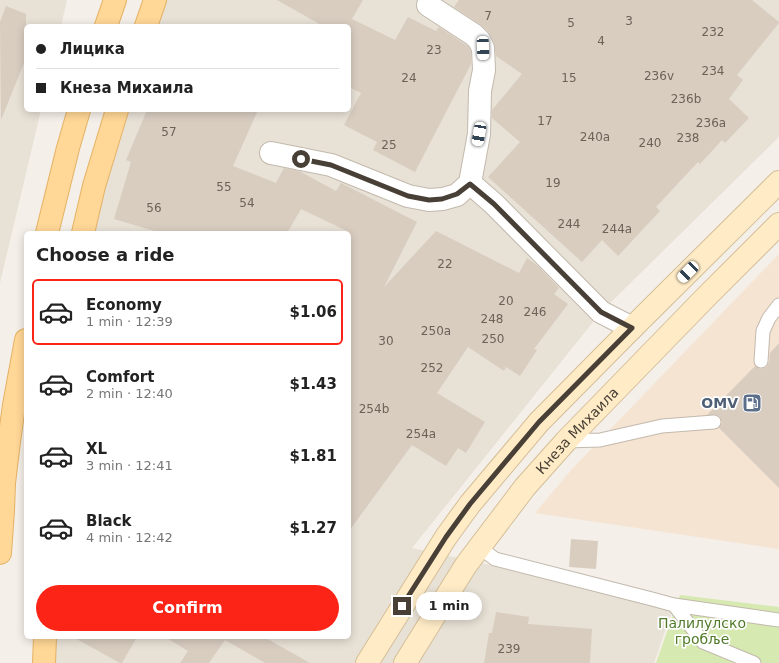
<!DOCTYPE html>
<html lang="en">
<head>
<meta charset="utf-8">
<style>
  body { margin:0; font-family:"DejaVu Sans",sans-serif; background:#f6f6f6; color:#222; height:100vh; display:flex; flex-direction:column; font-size:15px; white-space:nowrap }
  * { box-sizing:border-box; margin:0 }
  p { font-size:13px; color:#767676 }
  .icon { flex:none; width:22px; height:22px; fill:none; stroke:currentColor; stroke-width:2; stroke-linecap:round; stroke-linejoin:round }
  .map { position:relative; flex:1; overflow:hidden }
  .side { position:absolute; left:24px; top:231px; width:327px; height:408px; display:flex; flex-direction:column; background:#fff; border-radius:6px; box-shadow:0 2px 10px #0003 }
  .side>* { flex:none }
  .hud { position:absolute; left:24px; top:24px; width:327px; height:88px; border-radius:6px; box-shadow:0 2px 10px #0003; display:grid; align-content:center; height:88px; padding:0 12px; background:#fff }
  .end { position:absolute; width:18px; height:18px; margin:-9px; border:5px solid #483f36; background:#fff; box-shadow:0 0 0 2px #fff }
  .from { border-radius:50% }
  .bubble { position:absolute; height:28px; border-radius:14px; background:#fff; box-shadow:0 2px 10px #0003; font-size:13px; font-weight:700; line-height:28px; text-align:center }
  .car { position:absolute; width:12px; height:24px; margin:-12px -6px; border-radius:5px; box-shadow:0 0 3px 1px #0007; background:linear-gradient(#fff 24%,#345 0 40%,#fff 0 76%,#345 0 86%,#fff 0) }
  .hud b { display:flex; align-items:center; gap:14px; height:38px; font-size:15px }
  .hud b+b { border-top:1px solid #e0e0e0 }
  .hud i { width:10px; height:10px; background:#222 }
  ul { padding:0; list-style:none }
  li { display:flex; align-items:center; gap:12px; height:66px; margin:0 8px 6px; padding:0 4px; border:2px solid transparent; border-radius:6px }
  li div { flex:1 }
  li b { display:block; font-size:15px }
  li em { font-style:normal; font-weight:700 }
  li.current { border-color:#fc2317 }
  li>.icon { width:36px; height:36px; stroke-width:1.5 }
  h2 { padding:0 12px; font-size:18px; line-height:48px }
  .cta { display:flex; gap:8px; margin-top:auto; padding:8px 12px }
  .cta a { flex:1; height:46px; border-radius:24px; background:#fc2317; color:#fff; font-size:16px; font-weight:700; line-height:46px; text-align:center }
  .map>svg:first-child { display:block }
  .residential { fill:#e8e1d6 }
  .commercial { fill:#f6e4d3 }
  .green { fill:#d5e9b0 }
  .building { fill:#d9cdc0 }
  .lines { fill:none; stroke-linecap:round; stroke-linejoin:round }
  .lane-casing { stroke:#c3b9ad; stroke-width:15 }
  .street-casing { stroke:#c3b9ad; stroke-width:24 }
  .secondary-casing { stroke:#d4be98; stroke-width:24 }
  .primary-casing { stroke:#e5b265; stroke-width:24 }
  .lane { stroke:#fff; stroke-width:13 }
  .street { stroke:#fff; stroke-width:22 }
  .secondary { stroke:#ffecc7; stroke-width:22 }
  .primary { stroke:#ffd796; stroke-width:22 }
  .route { stroke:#483f36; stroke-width:5 }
  .labels { text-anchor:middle; stroke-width:3.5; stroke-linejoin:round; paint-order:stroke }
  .number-label { font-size:12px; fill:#6c6258 }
  .service-label { font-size:14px; font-weight:bold; fill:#4e5e75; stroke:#fff; text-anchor:end }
  .street-label { font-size:14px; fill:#483f36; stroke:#fff }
  .park-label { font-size:14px; fill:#507a29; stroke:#fff }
</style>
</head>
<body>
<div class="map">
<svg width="779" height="663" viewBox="0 0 779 663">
  <rect width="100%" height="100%" fill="#f4efe8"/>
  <path class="residential" d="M 0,0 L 67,0 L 61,26 L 26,26 L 26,110 L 41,110 L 0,283 Z
    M 163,0 L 779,0 L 779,137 L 601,312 L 412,548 L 674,605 L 654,663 L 56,663 L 55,637 L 349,637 L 349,233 L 92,233 L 126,110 L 349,110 L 349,26 L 152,26 Z"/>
  <path class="commercial" d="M 779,254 L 779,549 L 535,513 L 572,469 Z"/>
  <path class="green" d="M 680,595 L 779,607 L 779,663 L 656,663 Z"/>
  <path class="building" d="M 277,0 L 363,0 L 352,19 L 395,40 L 408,17 L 436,31 L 439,27 L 469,47 L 471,51 L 471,64 L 415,172 L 373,150 L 377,142 L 344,125 L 361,93 L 349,87 L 349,24 L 348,26 L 323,26 Z
    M 459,0 L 752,0 L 779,22 L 779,23 L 737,75 L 743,80 L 729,99 L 749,118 L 725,143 L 722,140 L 700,164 L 698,162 L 656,207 L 660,211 L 618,256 L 602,240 L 582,262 L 488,177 L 520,142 L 492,118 L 492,110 L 522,74 L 496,56 L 494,43 L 488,31 L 481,25 L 454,7 Z
    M 6,6 L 26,14 L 26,58 L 1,120 L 0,22 Z
    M 147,110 L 258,110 L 233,166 L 276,183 L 284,168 L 299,171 L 336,191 L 341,183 L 417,222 L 384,287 L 436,231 L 519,273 L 527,258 L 538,266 L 559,288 L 554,294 L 568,304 L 534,349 L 537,350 L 520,376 L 506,367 L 504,371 L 468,347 L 437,393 L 485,422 L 466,453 L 458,448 L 446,466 L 412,445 L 349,531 L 349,232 L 301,209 L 287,233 L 161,233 L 114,219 L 131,162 L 126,160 Z
    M 779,343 L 779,488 L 719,428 L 721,425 L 722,422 L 720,417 L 717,415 L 707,415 L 755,366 L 761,369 L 765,368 L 767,366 L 769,362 L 770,353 Z
    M 571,539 L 598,541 L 596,569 L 569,567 Z
    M 496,612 L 529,617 L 528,624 L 592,629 L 590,663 L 484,663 L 489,633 L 492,633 Z
    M 73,637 L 137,637 L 122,663 L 120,663 Z
    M 165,637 L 264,637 L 310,663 L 265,663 L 225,640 L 209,663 L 180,663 L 188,651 Z"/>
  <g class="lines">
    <g class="lane-casing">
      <path id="lane" d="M 761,361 L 763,331 L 769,318 L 779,305
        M 566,441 L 600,440 L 662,426 L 714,422
        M 479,547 L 495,559 L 652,599 L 674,605 L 779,620
        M 674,605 L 703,642 L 754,663"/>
    </g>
    <g class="street-casing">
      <path id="street" d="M 428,5 L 474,35 L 479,40 L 483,48 L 484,70 L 480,91 L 479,134 L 470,183 L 494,204 L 601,312 L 632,328
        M 271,153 L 331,165 L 408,196 L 429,200 L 443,199 L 457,195 L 470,183"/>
    </g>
    <g class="secondary-casing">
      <g id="secondary">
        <path d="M 367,663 L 446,537 L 470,504 L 539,422 L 632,328 L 779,182"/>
        <path id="s1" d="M 405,663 L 466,565 L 525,487 L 566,441 L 705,298 L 779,224"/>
      </g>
    </g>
    <g class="primary-casing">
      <path id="primary" d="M 106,26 L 115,0
        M 146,26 L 155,0
        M 47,233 L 68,148 L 79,110
        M 83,233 L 94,186 L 117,110
        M 0,553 L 3,511 L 4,483 L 9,442 L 14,405 L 26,340
        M 44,663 L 45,637"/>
    </g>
    <use href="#lane" class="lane"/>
    <use href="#street" class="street"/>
    <use href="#secondary" class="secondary"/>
    <use href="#primary" class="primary"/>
  </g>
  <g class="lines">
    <path class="route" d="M 301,159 L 331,165 L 408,196 L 429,200 L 442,199 L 457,194 L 470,184 L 494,204 L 601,312 L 632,328 L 539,422 L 470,504 L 446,537 L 402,606"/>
  </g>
  <defs>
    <g id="fuel-square" transform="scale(1)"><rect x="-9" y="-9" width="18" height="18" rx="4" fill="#5c6f8a" stroke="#fff"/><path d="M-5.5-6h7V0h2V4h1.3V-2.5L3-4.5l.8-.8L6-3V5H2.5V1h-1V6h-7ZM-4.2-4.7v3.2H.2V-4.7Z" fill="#fff"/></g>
  </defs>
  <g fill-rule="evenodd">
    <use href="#fuel-square" x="752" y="403"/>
  </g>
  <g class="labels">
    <g class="number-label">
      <text x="488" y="20">7</text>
      <text x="629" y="25">3</text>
      <text x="571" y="27">5</text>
      <text x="713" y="36">232</text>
      <text x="601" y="45">4</text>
      <text x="434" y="54">23</text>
      <text x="713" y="75">234</text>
      <text x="659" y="80">236v</text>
      <text x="409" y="82">24</text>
      <text x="569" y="82">15</text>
      <text x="686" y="103">236b</text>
      <text x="545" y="125">17</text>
      <text x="711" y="127">236a</text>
      <text x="169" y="136">57</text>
      <text x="595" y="141">240a</text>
      <text x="688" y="142">238</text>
      <text x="650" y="147">240</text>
      <text x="389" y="149">25</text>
      <text x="553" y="187">19</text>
      <text x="224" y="191">55</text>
      <text x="247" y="207">54</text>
      <text x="154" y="212">56</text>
      <text x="569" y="228">244</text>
      <text x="617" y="233">244a</text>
      <text x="445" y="268">22</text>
      <text x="506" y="305">20</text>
      <text x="535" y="316">246</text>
      <text x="492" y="323">248</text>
      <text x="436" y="335">250a</text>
      <text x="493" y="343">250</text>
      <text x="386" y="345">30</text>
      <text x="432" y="372">252</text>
      <text x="374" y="413">254b</text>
      <text x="421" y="438">254a</text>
      <text x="509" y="653">239</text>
    </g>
    <g class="service-label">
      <text x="738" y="408">OMV</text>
    </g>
    <g class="street-label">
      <text dy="5" stroke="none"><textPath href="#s1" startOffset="290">Кнеза Михаила</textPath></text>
    </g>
    <g class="park-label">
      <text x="702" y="628">Палилулско<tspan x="702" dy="16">гробље</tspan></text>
    </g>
  </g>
</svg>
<i class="end from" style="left:301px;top:159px"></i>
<i class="end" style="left:402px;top:606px"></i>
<div class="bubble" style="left:416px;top:592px;width:66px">1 min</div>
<i class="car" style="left:483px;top:48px;rotate:178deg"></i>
<i class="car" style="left:479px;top:134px;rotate:190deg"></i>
<i class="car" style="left:688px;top:272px;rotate:225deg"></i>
<div class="hud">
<b><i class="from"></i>Лицика</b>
<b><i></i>Кнеза Михаила</b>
</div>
<section class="side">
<h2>Choose a ride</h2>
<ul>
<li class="current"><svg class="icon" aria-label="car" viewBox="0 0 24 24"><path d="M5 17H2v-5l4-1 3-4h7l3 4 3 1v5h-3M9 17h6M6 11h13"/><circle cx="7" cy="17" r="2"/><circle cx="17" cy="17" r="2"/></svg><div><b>Economy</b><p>1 min · 12:39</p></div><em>$1.06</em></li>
<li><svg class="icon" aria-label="car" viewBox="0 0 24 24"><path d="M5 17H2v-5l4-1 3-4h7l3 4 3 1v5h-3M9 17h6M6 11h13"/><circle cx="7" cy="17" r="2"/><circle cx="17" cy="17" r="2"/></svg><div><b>Comfort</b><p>2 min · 12:40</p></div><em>$1.43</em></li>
<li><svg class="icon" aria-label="car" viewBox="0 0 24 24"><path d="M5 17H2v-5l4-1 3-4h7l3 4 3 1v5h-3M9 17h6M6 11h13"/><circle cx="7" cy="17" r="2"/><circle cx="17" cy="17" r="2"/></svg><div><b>XL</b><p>3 min · 12:41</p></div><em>$1.81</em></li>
<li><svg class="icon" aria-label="car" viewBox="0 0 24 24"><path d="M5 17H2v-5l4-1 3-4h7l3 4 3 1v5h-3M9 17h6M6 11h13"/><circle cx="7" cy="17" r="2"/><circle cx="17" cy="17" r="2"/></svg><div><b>Black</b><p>4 min · 12:42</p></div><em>$1.27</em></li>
</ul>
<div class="cta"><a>Confirm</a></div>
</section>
</div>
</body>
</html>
